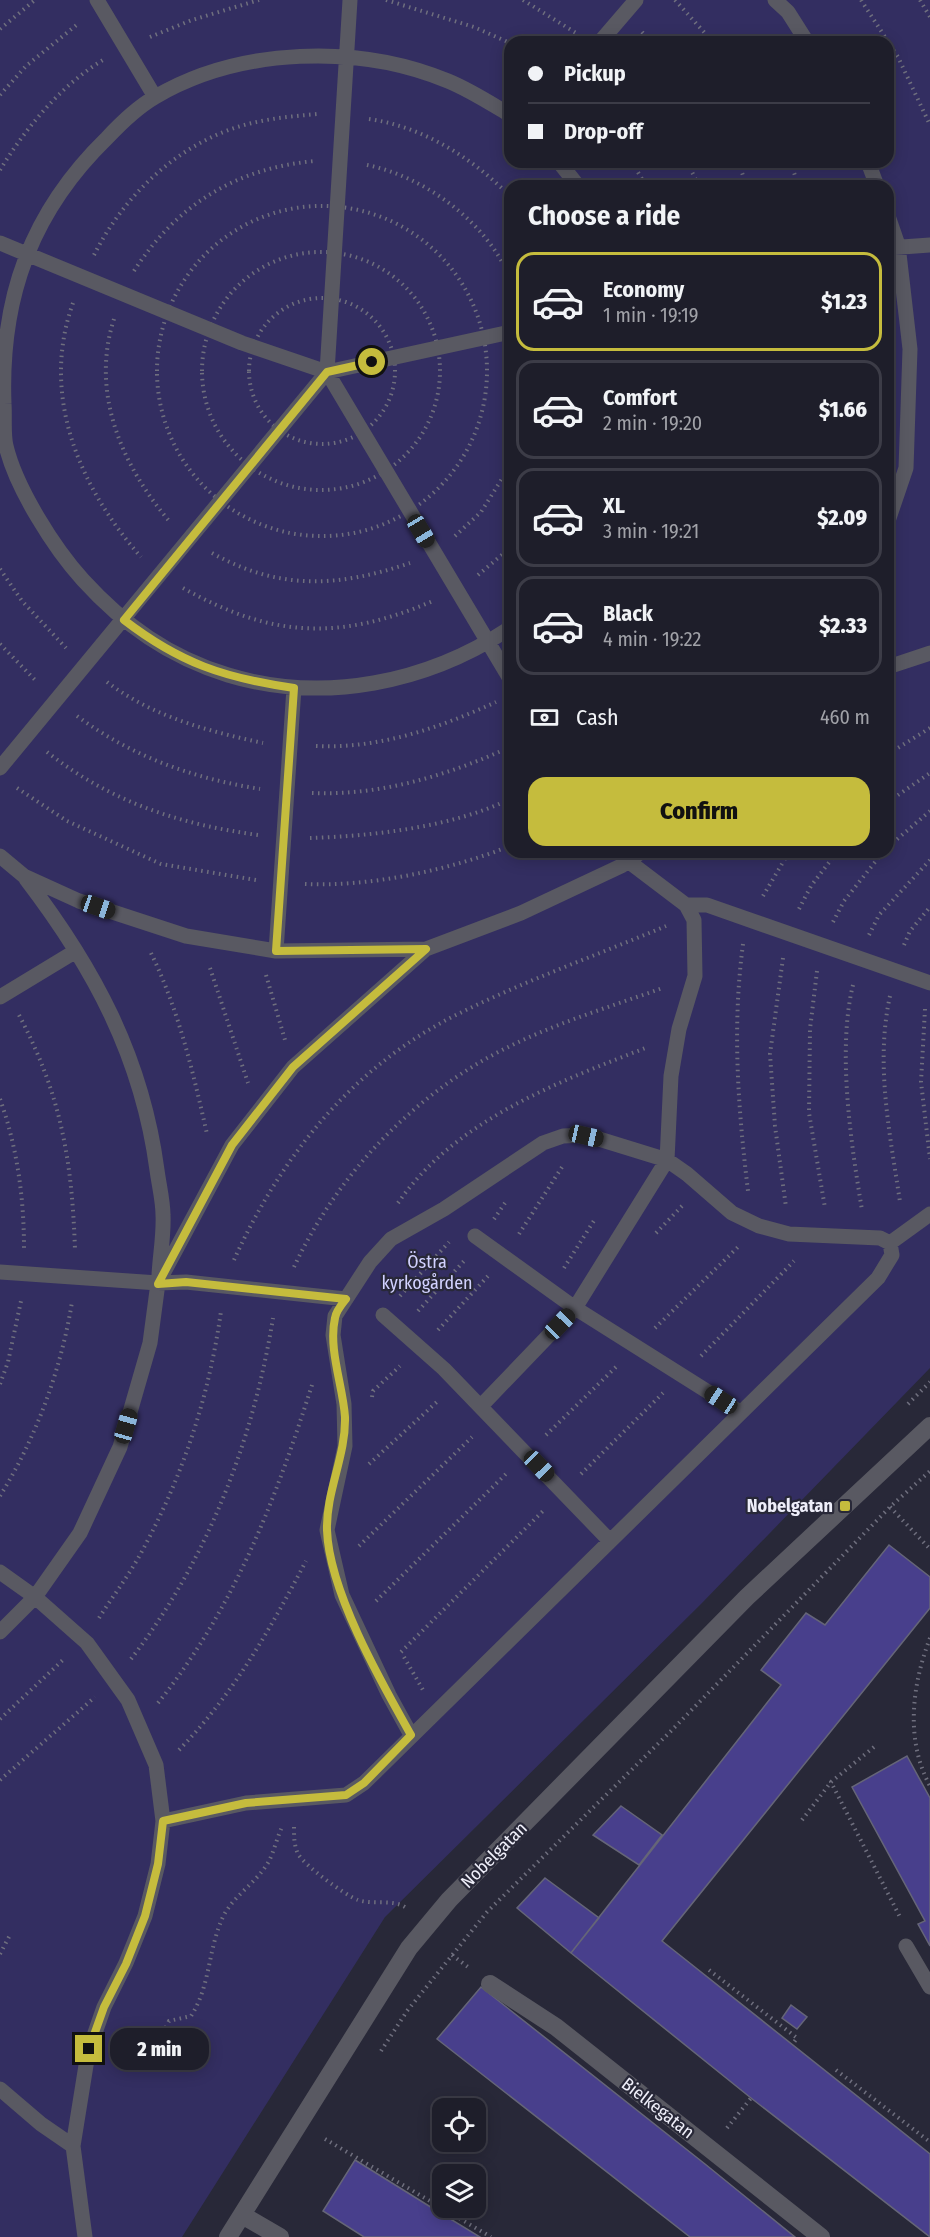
<!DOCTYPE html>
<html lang="en">
<head>
<meta charset="utf-8">
<style>
  body { margin:0; font-family:"Fira Sans Condensed",sans-serif; background:#262732; color:#f1f3f6; height:100vh; display:flex; flex-direction:column; font-size:22px; white-space:nowrap }
  * { box-sizing:border-box; margin:0 }
  p { font-size:20px; color:#a1a2a8 }
  .icon { flex:none; width:33px; height:33px; fill:none; stroke:currentColor; stroke-width:2; stroke-linecap:round; stroke-linejoin:round }
  .map { position:relative; flex:1; overflow:hidden }
  .panel { position:absolute; left:504px; top:180px; width:390px; height:678px; display:flex; flex-direction:column; background:#1e1e2a; border-radius:18px; box-shadow:0 3px 15px #0003,0 0 0 2px #3c3c47 }
  .panel>* { flex:none }
  .hud { position:absolute; left:504px; top:36px; width:390px; height:132px; border-radius:18px; box-shadow:0 3px 15px #0003,0 0 0 2px #3c3c47; display:grid; align-content:center; height:132px; padding:0 24px; background:#1e1e2a }
  .tools { position:absolute; left:432px; top:2098px; display:grid; gap:12px }
  .tools a { display:grid; place-items:center; width:54px; height:54px; border-radius:12px; background:#1e1e2a; box-shadow:0 3px 15px #0003,0 0 0 2px #3c3c47; font-size:30px }
  .end { position:absolute; width:27px; height:27px; margin:-14px; border:8px solid #c5bc3d; background:#111; box-shadow:0 0 0 3px #111 }
  .from { border-radius:50% }
  .bubble { position:absolute; height:42px; border-radius:18px; background:#1e1e2a; box-shadow:0 3px 15px #0003,0 0 0 2px #3c3c47; font-size:20px; font-weight:800; line-height:42px; text-align:center }
  .car { position:absolute; width:18px; height:36px; margin:-18px -9px; border-radius:8px; box-shadow:0 0 4px 2px #0007; background:linear-gradient(#222 24%,#8ab4d8 0 40%,#222 0 76%,#8ab4d8 0 86%,#222 0) }
  .hud b { display:flex; align-items:center; gap:21px; height:57px; font-size:22px }
  .hud b+b { border-top:2px solid #3c3c47 }
  .hud i { width:15px; height:15px; background:#f1f3f6 }
  ul { padding:0; list-style:none }
  li { display:flex; align-items:center; gap:18px; height:99px; margin:0 12px 9px; padding:0 12px; border:3px solid #3c3c47; border-radius:18px }
  li div { flex:1 }
  li b { display:block; font-size:22px }
  li em { font-style:normal; font-weight:800 }
  li.active { border-color:#c5bc3d }
  li>.icon { width:54px; height:54px; stroke-width:1.5 }
  h2 { padding:0 24px; font-size:27px; line-height:72px }
  .pay { display:flex; align-items:center; gap:15px; height:66px; padding:0 24px; font-size:22px }
  .pay p { margin-inline-start:auto }
  .button { display:flex; gap:12px; margin-top:auto; padding:12px 24px }
  .button a { flex:1; height:69px; border-radius:18px; background:#c5bc3d; color:#111; font-size:24px; font-weight:800; line-height:69px; text-align:center }
  .map>svg:first-child { display:block }
  .green { fill:#332e61; fill-rule:evenodd }
  .building { fill:#483f8c; stroke:#656578; stroke-width:1.5 }
  .lines { fill:none; stroke-linecap:round; stroke-linejoin:round }
  .path { stroke:#6f6f7e; stroke-width:4; stroke-dasharray:1.5 4.5; stroke-linecap:butt }
  .lane { stroke:#595962; stroke-width:15 }
  .street { stroke:#595962; stroke-width:18 }
  .route { stroke:#c5bc3d; stroke-width:8 }
  .poi-dot { fill:#c5bc3d; stroke:#282838; stroke-width:2 }
  .labels { text-anchor:middle; stroke-width:4.5; stroke-linejoin:round; paint-order:stroke }
  .park-label { font-size:18px; fill:#d2d2ff; stroke:#282838 }
  .poi-label { font-size:18px; font-weight:bold; fill:#eeeef9; stroke:#282838; text-anchor:end }
  .street-label { font-size:18px; fill:#eeeef9; stroke:#282838 }
</style>
</head>
<body>
<div class="map">
<svg width="930" height="2237" viewBox="0 0 930 2237">
  <rect width="100%" height="100%" fill="#282838"/>
  <path class="green" d="M 0,0 L 930,0 L 930,1368 L 701,1604 L 385,1917 L 182,2237 L 0,2237 ZM 510,42 L 888,42 L 888,162 L 510,162 ZM 510,186 L 888,186 L 888,852 L 510,852 Z"/>
  <path class="building" d="M 889,1545 L 930,1577 L 930,1608 L 662,1941 L 930,2154 L 930,2237 L 751,2098 L 571,1953 L 781,1685 L 761,1670 L 806,1613 L 825,1625 Z
    M 907,1756 L 930,1798 L 930,1946 L 918,1924 L 925,1921 L 852,1787 Z
    M 621,1806 L 662,1835 L 639,1865 L 593,1835 Z
    M 545,1878 L 599,1918 L 571,1953 L 517,1908 Z
    M 481,1987 L 705,2164 L 795,2237 L 690,2237 L 437,2039 Z
    M 791,2005 L 807,2017 L 797,2029 L 782,2018 Z
    M 355,2160 L 429,2206 L 480,2237 L 364,2237 L 323,2211 Z"/>
  <g class="lines">
    <path class="path" d="M 386,0 L 474,27 L 510,43
      M 523,0 L 576,33
      M 675,0 L 713,42
      M 861,0 L 898,57 L 930,125
      M 920,0 L 930,17
      M 0,29 L 35,0
      M 642,32 L 651,42
      M 150,37 L 192,20 L 259,0
      M 0,95 L 26,66 L 79,23
      M 369,119 C 424,127 472,158 510,196
      M 632,162 L 646,186
      M 687,162 L 699,186
      M 738,162 L 747,186
      M 790,162 L 799,186
      M 367,165 C 426,177 487,223 510,278
      M 0,170 C 25,129 61,85 103,60
      M157 371a165 165 0 1 1 330 0a165 165 0 1 1-330 0Z
      M202 371a119 119 0 1 1 238 0a119 119 0 1 1-238 0Z
      M 94,255 C 125,193 183,139 252,123 C 273,118 295,116 317,114
      M 134,271 C 177,204 237,168 315,161
      M249 371a73 73 0 1 1 146 0a73 73 0 1 1-146 0Z
      M 73,303 C 40,395 79,487 141,557
      M 114,319 C 90,393 122,466 170,522
      M 455,536 L 481,512 L 510,466
      M 212,553 C 280,591 339,587 410,563
      M 0,569 L 22,601 L 66,648
      M 478,575 L 510,548
      M 183,588 C 272,638 339,641 433,601
      M 0,644 L 37,682
      M 107,682 C 153,717 208,731 263,743
      M 77,716 C 133,757 192,778 260,789
      M 316,746 C 379,749 439,728 496,702
      M 47,752 C 111,802 178,824 258,835
      M 888,754 L 930,728
      M 17,788 L 67,821 L 161,864 L 256,880
      M 312,793 C 380,796 449,775 510,747
      M 888,802 L 930,773
      M 310,838 C 373,836 453,827 510,799
      M 888,847 L 930,811
      M 305,884 C 370,887 450,870 510,846
      M 763,896 L 789,852
      M 799,909 L 811,886 L 837,852
      M 833,922 L 844,901 L 883,852
      M 869,935 L 879,915 L 930,860
      M 743,944 C 732,1027 738,1108 748,1191
      M 904,945 L 910,931 L 930,907
      M 151,953 C 179,1011 193,1072 207,1134
      M 783,958 L 770,1054 L 775,1126 L 786,1207
      M 210,968 L 248,1083
      M 817,971 L 810,1029 L 809,1113 L 825,1208
      M 266,975 L 285,1040
      M 853,985 C 837,1050 851,1144 862,1210
      M 890,996 C 875,1064 890,1134 900,1202
      M 925,1009 L 921,1082 L 930,1159
      M 19,1015 C 61,1095 72,1160 75,1250
      M 0,1099 C 17,1147 24,1197 24,1248
      M 398,1203 C 455,1120 558,1082 648,1047
      M 494,1219 L 505,1203
      M 656,1233 L 682,1206
      M 519,1234 L 562,1167
      M 234,1260 C 280,1158 351,1069 452,1017 C 521,982 595,956 666,926
      M 294,1267 C 333,1183 401,1108 482,1061 C 537,1029 603,1009 663,988
      M 564,1268 L 595,1219
      M 400,1296 L 449,1242
      M 418,1311 L 464,1261
      M 655,1328 L 738,1247
      M 438,1330 L 488,1276
      M 701,1356 L 794,1261
      M 0,1384 L 8,1362 L 21,1301
      M 372,1397 L 373,1391 L 400,1366
      M 908,1404 L 930,1382
      M 546,1435 L 618,1365
      M 369,1464 L 439,1400
      M 581,1474 L 663,1393
      M 0,1496 C 36,1438 61,1370 72,1302
      M 890,1507 L 930,1549
      M 359,1546 L 472,1437
      M 376,1601 L 508,1472
      M 99,1618 C 113,1596 129,1575 141,1553 C 183,1476 209,1397 221,1311
      M 930,1638 C 912,1685 905,1740 930,1786
      M 401,1652 L 543,1511
      M 404,1657 L 423,1690
      M 131,1659 C 208,1559 253,1441 273,1318
      M 158,1703 C 235,1607 275,1501 312,1385
      M 0,1719 L 65,1658
      M 874,1747 L 831,1782 L 901,1919
      M 179,1750 C 235,1692 269,1631 306,1561
      M 0,1780 L 95,1697
      M 802,1820 L 831,1782
      M 294,1827 C 294,1837 294,1845 298,1854 C 305,1866 345,1895 358,1900 C 373,1905 392,1899 405,1907 L 406,1905
      M 0,1954 L 11,1933
      M 452,1955 L 468,1967
      M 709,1970 L 797,2038 L 792,2045
      M 381,2051 L 407,2011 L 487,1912 L 671,1731 L 890,1507 L 930,1471
      M 117,2052 L 152,2055 L 169,2021 L 191,2016 C 210,1987 208,1951 222,1919 C 232,1896 257,1883 269,1861 C 274,1851 277,1838 282,1827
      M 836,2070 L 930,2142
      M 727,2128 L 751,2098
      M 325,2139 L 491,2237"/>
    <path class="lane" d="M 97,0 L 155,97
      M 350,0 L 327,372 L 510,679
      M 775,0 L 788,12 L 807,42
      M 600,42 L 636,0
      M 510,115 C 490,103 470,90 448,81 C 359,44 240,47 155,97 C 138,107 121,123 107,138 C 31,212 0,298 4,404 C 5,417 3,433 6,446 C 16,488 54,548 83,580 C 124,625 169,657 228,675 C 324,704 427,683 510,628
      M 559,162 L 578,186
      M 868,162 L 877,186
      M 888,216 L 898,245 L 910,349 L 906,468 L 888,521
      M 0,243 L 242,343 L 327,372 L 510,332
      M 888,248 L 930,245
      M 888,667 L 930,653
      M 0,768 L 327,372
      M 0,856 L 24,876 L 79,901 L 186,936 L 276,951 L 426,949
      M 26,879 C 94,968 142,1057 157,1170 C 159,1185 163,1201 163,1215 C 164,1235 160,1255 159,1275
      M 686,905 L 707,905 L 930,983
      M 276,951 L 294,688
      M 0,997 L 76,951
      M 475,1236 L 575,1308 L 740,1412
      M 890,1243 L 930,1214
      M 0,1272 L 158,1283 L 186,1282 L 346,1299
      M 383,1315 L 444,1369 L 609,1540
      M 481,1406 L 575,1308 L 667,1160 L 671,1076 L 679,1029 L 695,976 L 694,920 L 686,905 L 628,861
      M 0,1572 L 35,1597 L 87,1643 L 128,1700 L 156,1765 L 163,1821
      M 0,1632 L 35,1597 L 80,1533 L 120,1447 L 150,1343 L 158,1283 L 232,1145 L 293,1067 L 426,949 L 521,913 L 621,866 L 641,852
      M 906,1946 L 930,1987
      M 0,2089 L 41,2124 L 73,2146
      M 85,2237 L 73,2146 L 88,2053 L 104,2007 L 126,1963 L 145,1916 L 158,1864 L 163,1821 L 246,1803 L 346,1795 L 364,1783 L 878,1278 L 892,1255 L 890,1243 L 880,1238 L 789,1234 L 759,1226 L 732,1213 L 687,1174 L 667,1160 L 586,1135 L 563,1136 L 543,1143 L 444,1209 L 391,1239 L 370,1262 L 335,1316 L 333,1335 L 344,1404 L 345,1446 L 327,1530 L 342,1595 L 389,1695 L 411,1735"/>
    <path class="street" d="M 490,1984 L 556,2027 L 821,2237
      M 242,2215 L 280,2237
      M 228,2237 L 409,1948 L 449,1900 L 747,1597 L 930,1426"/>
  </g>
  <g class="lines">
    <path class="route" d="M 89,2049 L 104,2007 L 126,1964 L 145,1916 L 158,1864 L 163,1821 L 246,1803 L 346,1795 L 364,1783 L 411,1735 C 381,1682 329,1591 327,1530 C 326,1491 346,1456 345,1417 C 343,1386 328,1349 335,1318 C 336,1311 342,1304 346,1299 L 186,1282 L 158,1284 L 232,1145 L 293,1067 L 426,949 L 276,951 L 294,688 C 224,678 180,663 124,620 L 327,372 L 372,362"/>
  </g>
  <rect class="poi-dot" x="839" y="1500" width="12" height="12" rx="3"/>
  <g class="labels">
    <g class="park-label">
      <text x="427" y="1268">Östra<tspan x="427" dy="21">kyrkogården</tspan></text>
    </g>
    <g class="poi-label">
      <text x="833" y="1512">Nobelgatan</text>
    </g>
    <g class="street-label">
      <text transform="translate(494 1855) rotate(-45)" y="6">Nobelgatan</text>
      <text transform="translate(658 2108) rotate(38)" y="6">Bielkegatan</text>
    </g>
  </g>
</svg>
<div class="tools">
<a><svg class="icon" aria-label="locate" viewBox="0 0 24 24"><circle cx="12" cy="12" r="6"/><path d="M12 2v4M12 18v4M2 12h4M18 12h4"/></svg></a>
<a><svg class="icon" aria-label="layers" viewBox="0 0 24 24"><path d="M12 4l9 5-9 5-9-5zM3 14l9 5 9-5"/></svg></a>
</div>
<i class="end from" style="left:372px;top:362px"></i>
<i class="end" style="left:89px;top:2049px"></i>
<div class="bubble" style="left:110px;top:2028px;width:99px">2 min</div>
<i class="car" style="left:421px;top:531px;rotate:149deg"></i>
<i class="car" style="left:98px;top:907px;rotate:109deg"></i>
<i class="car" style="left:586px;top:1136px;rotate:103deg"></i>
<i class="car" style="left:560px;top:1324px;rotate:44deg"></i>
<i class="car" style="left:721px;top:1400px;rotate:303deg"></i>
<i class="car" style="left:126px;top:1426px;rotate:16deg"></i>
<i class="car" style="left:539px;top:1466px;rotate:136deg"></i>
<div class="hud">
<b><i class="from"></i>Pickup</b>
<b><i></i>Drop-off</b>
</div>
<section class="panel">
<h2>Choose a ride</h2>
<ul>
<li class="active"><svg class="icon" aria-label="car" viewBox="0 0 24 24"><path d="M5 17H2v-5l4-1 3-4h7l3 4 3 1v5h-3M9 17h6M6 11h13"/><circle cx="7" cy="17" r="2"/><circle cx="17" cy="17" r="2"/></svg><div><b>Economy</b><p>1 min · 19:19</p></div><em>$1.23</em></li>
<li><svg class="icon" aria-label="car" viewBox="0 0 24 24"><path d="M5 17H2v-5l4-1 3-4h7l3 4 3 1v5h-3M9 17h6M6 11h13"/><circle cx="7" cy="17" r="2"/><circle cx="17" cy="17" r="2"/></svg><div><b>Comfort</b><p>2 min · 19:20</p></div><em>$1.66</em></li>
<li><svg class="icon" aria-label="car" viewBox="0 0 24 24"><path d="M5 17H2v-5l4-1 3-4h7l3 4 3 1v5h-3M9 17h6M6 11h13"/><circle cx="7" cy="17" r="2"/><circle cx="17" cy="17" r="2"/></svg><div><b>XL</b><p>3 min · 19:21</p></div><em>$2.09</em></li>
<li><svg class="icon" aria-label="car" viewBox="0 0 24 24"><path d="M5 17H2v-5l4-1 3-4h7l3 4 3 1v5h-3M9 17h6M6 11h13"/><circle cx="7" cy="17" r="2"/><circle cx="17" cy="17" r="2"/></svg><div><b>Black</b><p>4 min · 19:22</p></div><em>$2.33</em></li>
</ul>
<div class="pay"><svg class="icon" aria-label="cash" viewBox="0 0 24 24"><path d="M3 7h18v10H3z"/><circle cx="12" cy="12" r="2"/></svg>Cash<p>460 m</p></div>
<div class="button"><a>Confirm</a></div>
</section>
</div>
</body>
</html>
